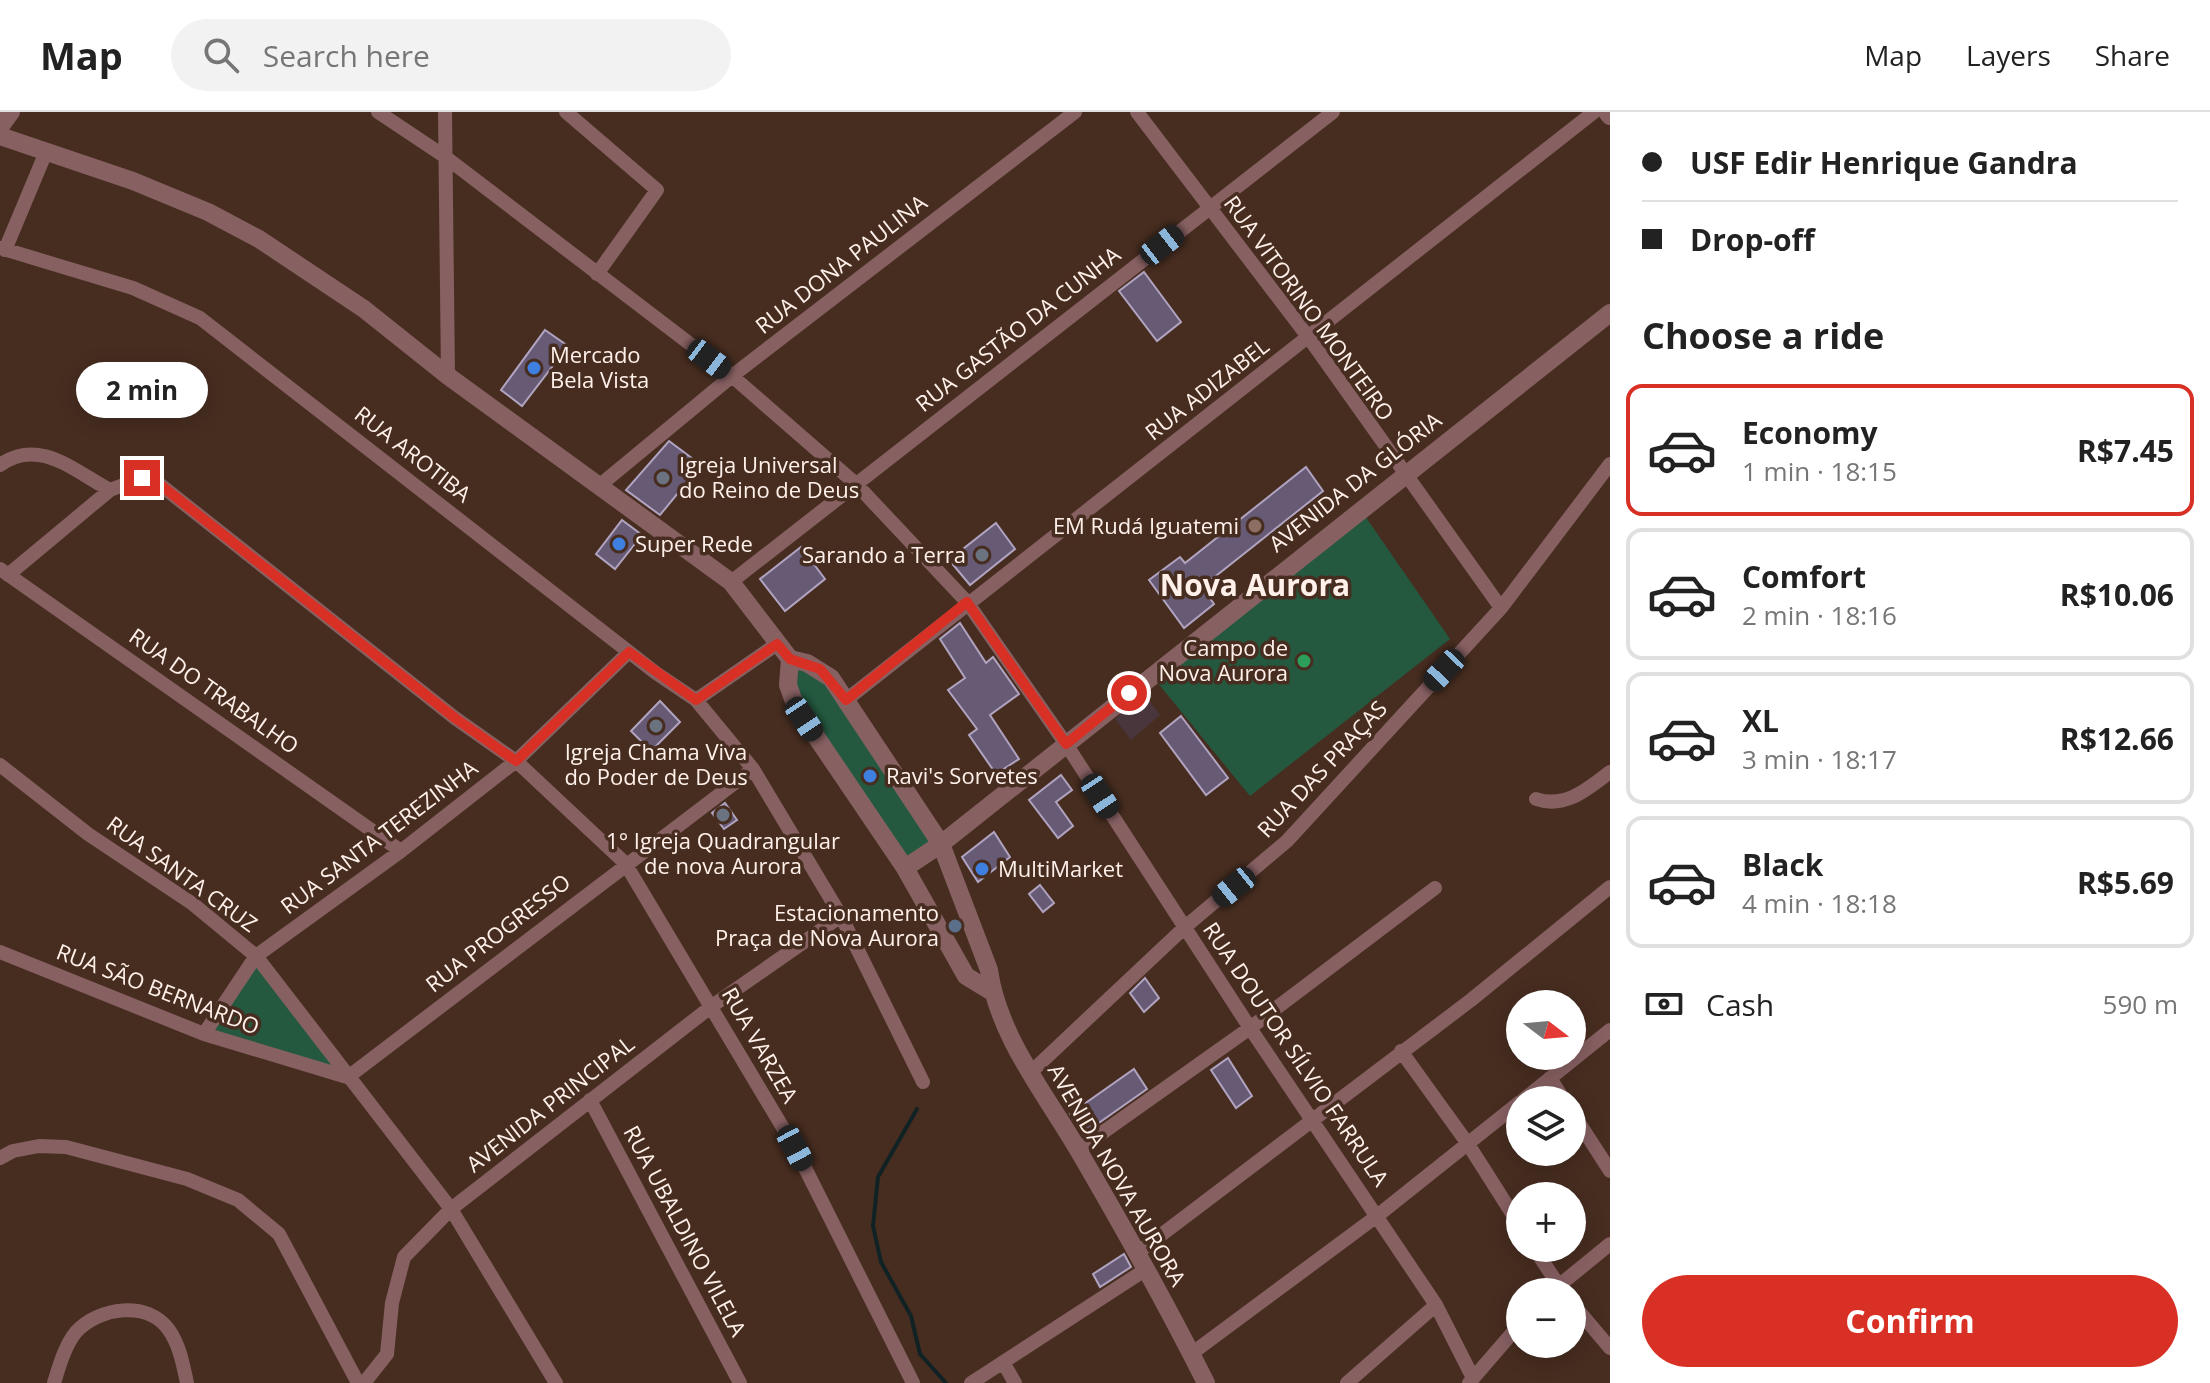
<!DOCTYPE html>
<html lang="en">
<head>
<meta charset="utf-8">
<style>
  body { margin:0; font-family:"Open Sans",sans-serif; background:#f2f2f2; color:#222; height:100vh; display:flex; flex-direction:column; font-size:30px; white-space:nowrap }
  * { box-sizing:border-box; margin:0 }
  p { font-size:26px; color:#767676 }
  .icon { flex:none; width:44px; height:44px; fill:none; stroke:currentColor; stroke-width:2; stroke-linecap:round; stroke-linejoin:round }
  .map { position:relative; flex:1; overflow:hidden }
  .panel { display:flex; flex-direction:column; background:#fff; width:600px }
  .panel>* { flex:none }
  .top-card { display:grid; align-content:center; height:176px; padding:0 32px; background:#fff }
  .needle { width:52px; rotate:106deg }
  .controls { position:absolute; left:1506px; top:878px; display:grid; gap:16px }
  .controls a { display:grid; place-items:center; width:80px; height:80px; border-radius:50%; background:#fff; box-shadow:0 4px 20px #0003; font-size:40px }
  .end { position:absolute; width:36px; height:36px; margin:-18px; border:10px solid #d93025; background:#fff; box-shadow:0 0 0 4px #fff }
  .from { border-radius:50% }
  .bubble { position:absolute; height:56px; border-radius:28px; background:#fff; box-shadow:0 4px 20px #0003; font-size:26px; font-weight:700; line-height:56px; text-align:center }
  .car { position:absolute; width:24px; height:48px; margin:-24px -12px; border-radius:10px; box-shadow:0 0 6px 2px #0007; background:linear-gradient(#222 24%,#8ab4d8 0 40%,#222 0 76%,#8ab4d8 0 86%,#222 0) }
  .top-card b { display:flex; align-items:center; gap:28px; height:76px; font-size:30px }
  .top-card b+b { border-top:2px solid #e0e0e0 }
  .top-card i { width:20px; height:20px; background:#222 }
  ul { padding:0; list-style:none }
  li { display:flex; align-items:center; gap:24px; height:132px; margin:0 16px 12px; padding:0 16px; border:4px solid #e0e0e0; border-radius:16px }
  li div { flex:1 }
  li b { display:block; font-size:30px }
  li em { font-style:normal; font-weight:700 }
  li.current { border-color:#d93025 }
  li>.icon { width:72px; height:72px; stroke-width:1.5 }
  h2 { padding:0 32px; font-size:36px; line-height:96px }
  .pay { display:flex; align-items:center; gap:20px; height:88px; padding:0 32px; font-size:30px }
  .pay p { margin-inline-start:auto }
  .cta { display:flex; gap:16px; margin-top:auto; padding:16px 32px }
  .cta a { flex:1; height:92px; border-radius:48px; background:#d93025; color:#fff; font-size:32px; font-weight:700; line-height:92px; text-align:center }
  header { display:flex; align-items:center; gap:48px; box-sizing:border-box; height:112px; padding:0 40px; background:#fff; border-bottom:2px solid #e0e0e0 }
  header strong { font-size:38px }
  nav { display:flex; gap:44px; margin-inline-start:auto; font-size:28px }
  .search { width:560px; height:72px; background:#f2f2f2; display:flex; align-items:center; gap:20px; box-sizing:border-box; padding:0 28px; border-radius:44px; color:#767676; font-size:30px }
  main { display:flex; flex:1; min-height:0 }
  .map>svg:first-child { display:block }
  .medical { fill:#49363d }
  .green { fill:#24593f }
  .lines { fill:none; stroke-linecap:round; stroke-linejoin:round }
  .stream { stroke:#112224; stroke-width:4 }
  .building { fill:#665a75; stroke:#b1a4c1; stroke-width:2 }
  .minor { stroke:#876062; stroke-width:14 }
  .tertiary { stroke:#876062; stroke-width:18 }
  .route { stroke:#d93025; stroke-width:10 }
  .shop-dot { fill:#3f7fe0; stroke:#472d20; stroke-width:3 }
  .worship-dot { fill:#6b7280; stroke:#472d20; stroke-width:3 }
  .education-dot { fill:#8d6e63; stroke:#472d20; stroke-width:3 }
  .leisure-dot { fill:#2e9e5b; stroke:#472d20; stroke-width:3 }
  .service-dot { fill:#5c6f8a; stroke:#472d20; stroke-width:3 }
  .labels { text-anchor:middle; stroke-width:7; stroke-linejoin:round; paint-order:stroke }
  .street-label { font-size:22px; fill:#fff0ea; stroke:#472d20 }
  .poi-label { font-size:22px; fill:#fff0ea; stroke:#472d20; text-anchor:start }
  .district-label { font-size:30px; font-weight:bold; fill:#fff0ea; stroke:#472d20 }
</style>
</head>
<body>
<header>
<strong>Map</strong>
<div class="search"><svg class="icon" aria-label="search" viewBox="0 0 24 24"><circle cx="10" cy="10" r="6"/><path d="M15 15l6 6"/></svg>Search here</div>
<nav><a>Map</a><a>Layers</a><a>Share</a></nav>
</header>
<main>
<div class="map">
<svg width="1610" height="1271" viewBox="0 0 1610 1271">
  <rect width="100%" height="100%" fill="#472d20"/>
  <path class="medical" d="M 1145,583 L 1160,603 L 1131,628 L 1115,607 Z"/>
  <path class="green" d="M 1365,404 L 1450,527 L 1250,684 L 1157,570 Z
    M 790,547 L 820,557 L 941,732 L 905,756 L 804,607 Z
    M 256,844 L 348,965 L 204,922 Z"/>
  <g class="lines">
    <path class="stream" d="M 917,997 L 878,1065 L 873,1114 L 881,1150 L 911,1204 L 920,1242 L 946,1271"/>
  </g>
  <path class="building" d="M 1144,160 L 1181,210 L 1157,229 L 1119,179 Z
    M 545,218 L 568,234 L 522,294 L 501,278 Z
    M 669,329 L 701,353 L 660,403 L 626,378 Z
    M 1306,355 L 1323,379 L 1202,475 L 1214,492 L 1184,516 L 1149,468 L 1180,445 L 1185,451 Z
    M 622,408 L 642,423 L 615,457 L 596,442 Z
    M 996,411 L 1015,437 L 970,473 L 949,448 Z
    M 801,435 L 825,467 L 785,499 L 760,467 Z
    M 960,511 L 986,551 L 993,545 L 1019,582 L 990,603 L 1019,647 L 996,662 L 969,623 L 977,617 L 948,578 L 965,566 L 940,527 Z
    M 660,589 L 680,610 L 651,639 L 631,619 Z
    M 1181,604 L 1228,666 L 1206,683 L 1160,621 Z
    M 1061,663 L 1072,678 L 1056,690 L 1073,714 L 1058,726 L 1029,688 Z
    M 725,691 L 737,708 L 724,717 L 712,701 Z
    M 994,720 L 1010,745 L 978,770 L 962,745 Z
    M 1040,773 L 1054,791 L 1043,800 L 1029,782 Z
    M 1145,866 L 1159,886 L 1144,900 L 1130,881 Z
    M 1228,946 L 1252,984 L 1236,996 L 1211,958 Z
    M 1134,957 L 1147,977 L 1083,1022 L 1070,1002 Z
    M 1124,1142 L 1131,1155 L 1100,1175 L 1093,1162 Z"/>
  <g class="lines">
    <path class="minor" d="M 378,0 L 444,44 L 732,264 L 856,372 L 967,490 L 1066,632 L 1250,916 L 1436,1193 L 1472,1264
      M 445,0 L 448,264
      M 566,0 L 657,78 L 597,162
      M 1137,0 L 1309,226 L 1501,496
      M 0,136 L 133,176 L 200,206 L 656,561 L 696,588 L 753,657 L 841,804 L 923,970
      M 5,138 L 46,40
      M 0,353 C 39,325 74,359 110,378 L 142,366 L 158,371 L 455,606 L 516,649 L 625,751 L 795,1036 L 913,1271
      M 599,374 L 732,264 L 1075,0
      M 0,457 L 401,739
      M 8,463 L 110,378
      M 731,470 L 1333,0
      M 696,588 L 777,532
      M 846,588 L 1594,0
      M 0,653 L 88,722 L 193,792 L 256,844 L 451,1097 L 556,1271
      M 1536,687 C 1565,697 1588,677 1610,660
      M 0,840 L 204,922 L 347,965
      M 204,922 L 256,844 L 401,739 L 516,649 L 629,540
      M 1401,939 L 1468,1032 L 1520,1114
      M 1031,960 L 1185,815 L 1287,729 L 1501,496 L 1610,352
      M 348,965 L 753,657
      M 1550,966 L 1564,988
      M 590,988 L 740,1271
      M 1523,988 L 1610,918
      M 1572,1000 L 1610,1059
      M 1078,1038 L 1250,916 L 1435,776
      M 0,1046 L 13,1039 L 39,1034 L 66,1035 L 187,1067 L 238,1088 L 279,1122 L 358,1271
      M 1534,1136 L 1563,1180
      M 1136,1142 L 1471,888 L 1610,775
      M 1551,1180 L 1610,1132
      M 1572,1191 L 1610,1236
      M 1191,1242 L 1377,1104 L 1520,990
      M 1003,1250 L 1015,1271
      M 54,1271 C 59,1255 65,1233 76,1220 C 99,1195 148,1188 169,1218 C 180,1234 183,1253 187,1271
      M 364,1271 L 387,1242 L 392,1191 L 404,1145 L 451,1097 L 712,894 L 841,804
      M 971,1271 L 1145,1158
      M 1347,1271 L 1436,1193
      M 1469,1271 L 1520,1212"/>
    <path class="tertiary" d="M 1607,0 L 1610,4
      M 0,15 L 11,0
      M 0,24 L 133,69 L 208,100 L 259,127 L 364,197 L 448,264 L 731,470 L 790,547 L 807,551 L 831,566 L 941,732 L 989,858 C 998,923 1044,980 1077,1036 C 1122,1113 1166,1191 1206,1271
      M 790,547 L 788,573 L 796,595 L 905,756 L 966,864 L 989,878
      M 905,756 L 941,732 L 1610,201"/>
  </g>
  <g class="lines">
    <path class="route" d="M 142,366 L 158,371 L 455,606 L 516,649 L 629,540 L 696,588 L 777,532 L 790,547 L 820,557 L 846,588 L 967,490 L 1066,632 L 1129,581"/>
  </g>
  <g class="shop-dot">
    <circle cx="534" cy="256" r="8"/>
    <circle cx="619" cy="432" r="8"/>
    <circle cx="870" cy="664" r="8"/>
    <circle cx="982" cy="757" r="8"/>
  </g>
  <g class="worship-dot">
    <circle cx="663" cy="366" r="8"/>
    <circle cx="982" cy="443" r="8"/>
    <circle cx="656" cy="614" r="8"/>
    <circle cx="723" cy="703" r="8"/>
  </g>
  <circle class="education-dot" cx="1255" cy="414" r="8"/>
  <circle class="leisure-dot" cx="1304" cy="549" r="8"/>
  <circle class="service-dot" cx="955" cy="814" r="8"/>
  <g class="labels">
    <g class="street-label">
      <text transform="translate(841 152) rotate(-38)" y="8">RUA DONA PAULINA</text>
      <text transform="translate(1309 196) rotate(54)" y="8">RUA VITORINO MONTEIRO</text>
      <text transform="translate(1018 217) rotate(-38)" y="8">RUA GASTÃO DA CUNHA</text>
      <text transform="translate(1207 277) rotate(-38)" y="8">RUA ADIZABEL</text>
      <text transform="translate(413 342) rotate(38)" y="8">RUA AROTIBA</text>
      <text transform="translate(1355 370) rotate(-38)" y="8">AVENIDA DA GLÓRIA</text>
      <text transform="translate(214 579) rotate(35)" y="8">RUA DO TRABALHO</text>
      <text transform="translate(1322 657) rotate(-47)" y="8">RUA DAS PRAÇAS</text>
      <text transform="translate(379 725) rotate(-37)" y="8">RUA SANTA TEREZINHA</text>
      <text transform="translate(182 762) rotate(36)" y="8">RUA SANTA CRUZ</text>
      <text transform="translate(498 821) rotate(-38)" y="8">RUA PROGRESSO</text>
      <text transform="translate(158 877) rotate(21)" y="8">RUA SÃO BERNARDO</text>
      <text transform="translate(760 933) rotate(60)" y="8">RUA VARZEA</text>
      <text transform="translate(1296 942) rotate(56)" y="8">RUA DOUTOR SÍLVIO FARRULA</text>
      <text transform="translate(550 992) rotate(-38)" y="8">AVENIDA PRINCIPAL</text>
      <text transform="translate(1117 1063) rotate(60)" y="8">AVENIDA NOVA AURORA</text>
      <text transform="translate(685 1119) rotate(62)" y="8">RUA UBALDINO VILELA</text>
    </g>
    <g class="poi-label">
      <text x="550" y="251">Mercado<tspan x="550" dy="25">Bela Vista</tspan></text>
      <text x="679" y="361">Igreja Universal<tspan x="679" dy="25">do Reino de Deus</tspan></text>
      <text x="1239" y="422" text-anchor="end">EM Rudá Iguatemi</text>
      <text x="635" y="440">Super Rede</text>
      <text x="966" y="451" text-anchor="end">Sarando a Terra</text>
      <text x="1288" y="544" text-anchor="end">Campo de<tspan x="1288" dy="25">Nova Aurora</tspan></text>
      <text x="656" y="648" text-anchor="middle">Igreja Chama Viva<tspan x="656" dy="25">do Poder de Deus</tspan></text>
      <text x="886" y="672">Ravi's Sorvetes</text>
      <text x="723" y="737" text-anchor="middle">1° Igreja Quadrangular<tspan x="723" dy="25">de nova Aurora</tspan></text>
      <text x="998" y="765">MultiMarket</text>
      <text x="939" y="809" text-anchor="end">Estacionamento<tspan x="939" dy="25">Praça de Nova Aurora</tspan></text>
    </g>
    <g class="district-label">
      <text x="1255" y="484">Nova Aurora</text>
    </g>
  </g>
</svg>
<div class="controls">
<a><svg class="needle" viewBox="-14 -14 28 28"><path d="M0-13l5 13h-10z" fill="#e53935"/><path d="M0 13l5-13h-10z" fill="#767676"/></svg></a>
<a><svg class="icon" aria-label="layers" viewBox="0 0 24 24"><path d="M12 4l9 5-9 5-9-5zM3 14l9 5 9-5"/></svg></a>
<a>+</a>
<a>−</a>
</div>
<i class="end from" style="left:1129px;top:581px"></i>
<i class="end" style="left:142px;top:366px"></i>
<div class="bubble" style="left:76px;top:250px;width:132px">2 min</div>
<i class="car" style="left:1162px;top:133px;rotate:52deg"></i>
<i class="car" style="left:709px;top:247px;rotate:127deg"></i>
<i class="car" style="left:1444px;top:558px;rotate:223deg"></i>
<i class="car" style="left:804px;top:607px;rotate:146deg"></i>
<i class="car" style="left:1100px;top:684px;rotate:147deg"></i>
<i class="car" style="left:1234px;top:775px;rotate:231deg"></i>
<i class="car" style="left:795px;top:1036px;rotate:152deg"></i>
</div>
<section class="panel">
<div class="top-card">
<b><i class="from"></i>USF Edir Henrique Gandra</b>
<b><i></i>Drop-off</b>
</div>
<h2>Choose a ride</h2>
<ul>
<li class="current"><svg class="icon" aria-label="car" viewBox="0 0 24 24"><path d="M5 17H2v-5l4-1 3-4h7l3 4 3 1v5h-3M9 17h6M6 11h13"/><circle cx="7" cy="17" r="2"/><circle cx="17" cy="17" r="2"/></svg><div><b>Economy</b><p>1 min · 18:15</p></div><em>R$7.45</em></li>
<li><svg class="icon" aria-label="car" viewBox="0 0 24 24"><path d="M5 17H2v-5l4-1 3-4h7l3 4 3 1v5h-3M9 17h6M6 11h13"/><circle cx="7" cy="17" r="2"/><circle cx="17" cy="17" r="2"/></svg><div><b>Comfort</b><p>2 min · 18:16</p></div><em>R$10.06</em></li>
<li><svg class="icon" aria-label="car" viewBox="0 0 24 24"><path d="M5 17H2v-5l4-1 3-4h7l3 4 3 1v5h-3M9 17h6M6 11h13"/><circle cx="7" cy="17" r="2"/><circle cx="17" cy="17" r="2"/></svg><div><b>XL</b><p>3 min · 18:17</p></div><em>R$12.66</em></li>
<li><svg class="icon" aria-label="car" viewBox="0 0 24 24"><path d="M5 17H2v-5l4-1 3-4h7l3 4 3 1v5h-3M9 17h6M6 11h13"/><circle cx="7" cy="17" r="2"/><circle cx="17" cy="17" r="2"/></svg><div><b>Black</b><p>4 min · 18:18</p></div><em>R$5.69</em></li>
</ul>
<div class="pay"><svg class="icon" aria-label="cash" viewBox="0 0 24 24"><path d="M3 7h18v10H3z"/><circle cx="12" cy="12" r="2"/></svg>Cash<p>590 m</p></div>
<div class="cta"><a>Confirm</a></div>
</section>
</main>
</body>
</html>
